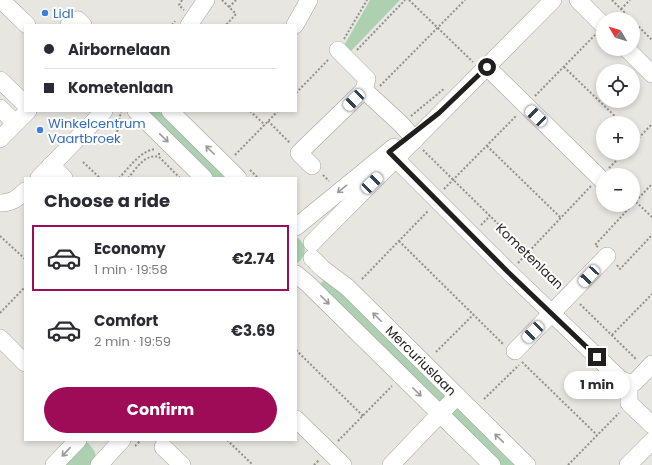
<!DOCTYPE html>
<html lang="en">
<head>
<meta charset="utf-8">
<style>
  body { margin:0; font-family:Poppins,sans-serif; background:#f7f7f7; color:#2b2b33; height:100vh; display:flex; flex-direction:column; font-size:15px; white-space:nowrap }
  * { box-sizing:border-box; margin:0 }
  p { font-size:13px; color:#7c7c81 }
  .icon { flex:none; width:22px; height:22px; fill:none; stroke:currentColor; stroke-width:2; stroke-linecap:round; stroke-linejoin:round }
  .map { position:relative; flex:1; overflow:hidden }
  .sheet { position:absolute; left:24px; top:177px; width:273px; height:264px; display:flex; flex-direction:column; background:#fff; border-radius:0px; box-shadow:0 2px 6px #0003 }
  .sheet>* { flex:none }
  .banner { position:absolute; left:24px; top:24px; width:273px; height:88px; border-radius:0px; box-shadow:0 2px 6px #0003; display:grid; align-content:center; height:88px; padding:0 20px; background:#fff }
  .needle { width:26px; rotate:308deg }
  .buttons { position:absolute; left:596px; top:12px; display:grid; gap:8px }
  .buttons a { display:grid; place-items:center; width:44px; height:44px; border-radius:50%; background:#fff; box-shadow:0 2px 6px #0003; font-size:20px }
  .end { position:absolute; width:18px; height:18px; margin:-9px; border:5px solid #201f1d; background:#fff; box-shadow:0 0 0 2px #fff }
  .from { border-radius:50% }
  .bubble { position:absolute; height:28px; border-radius:14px; background:#fff; box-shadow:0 2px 6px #0003; font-size:13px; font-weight:700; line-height:28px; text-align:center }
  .car { position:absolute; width:12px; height:24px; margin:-12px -6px; border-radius:5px; box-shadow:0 0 3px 1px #0007; background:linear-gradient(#fff 24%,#345 0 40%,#fff 0 76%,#345 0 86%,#fff 0) }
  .banner b { display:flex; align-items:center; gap:14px; height:38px; font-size:15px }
  .banner b+b { border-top:1px solid #e1e1e2 }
  .banner i { width:10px; height:10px; background:#2b2b33 }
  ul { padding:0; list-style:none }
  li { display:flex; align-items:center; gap:12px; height:66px; margin:0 8px 6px; padding:0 12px; border:2px solid transparent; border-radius:0px }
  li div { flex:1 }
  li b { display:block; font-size:15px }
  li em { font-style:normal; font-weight:700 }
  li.on { border-color:#9e0c57 }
  li>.icon { width:36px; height:36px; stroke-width:1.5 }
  h2 { padding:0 20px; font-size:18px; line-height:48px }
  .primary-button { display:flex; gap:8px; margin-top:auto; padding:8px 20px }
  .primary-button a { flex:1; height:46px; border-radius:24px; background:#9e0c57; color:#fff; font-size:16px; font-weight:700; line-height:46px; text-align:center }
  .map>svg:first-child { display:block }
  .green { fill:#acd0b0 }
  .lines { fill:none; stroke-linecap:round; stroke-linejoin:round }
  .minor-casing { stroke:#a4a29d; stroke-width:18 }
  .path { stroke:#918f8c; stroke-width:2; stroke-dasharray:2 2; stroke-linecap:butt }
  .minor { stroke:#fff; stroke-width:17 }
  .oneway { stroke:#9b9a99 }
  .route { stroke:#201f1d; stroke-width:5 }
  .shop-dot { fill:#3f7fe0; stroke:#fff; stroke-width:1.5 }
  .labels { text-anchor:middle; stroke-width:4; stroke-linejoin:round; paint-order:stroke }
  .shop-label { font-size:13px; fill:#366cbe; stroke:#fff; text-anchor:start }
  .street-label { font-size:13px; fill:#201f1d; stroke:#fff }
</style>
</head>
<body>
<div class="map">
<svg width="652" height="465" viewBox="0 0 652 465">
  <rect width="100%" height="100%" fill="#e8e6e1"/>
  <path class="green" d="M 370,0 L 400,0 L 348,54 L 342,49 Z
    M 146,111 L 159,111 L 229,178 L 212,178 Z
    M 296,237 C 308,244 307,257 296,264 Z
    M 327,277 L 448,395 L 438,404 L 317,287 Z
    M 456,406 L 523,465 L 498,465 L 452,421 L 451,412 Z
    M 81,443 L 88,443 C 96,452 98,454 92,465 L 64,465 Z"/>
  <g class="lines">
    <g class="minor-casing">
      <g id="minor">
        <path d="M 1,0 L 27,25"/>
        <path d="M 578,0 L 603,25"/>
        <path d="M 69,25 L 78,20 L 83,25"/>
        <path d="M 189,25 L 206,0"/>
        <path d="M 295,25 L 309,0"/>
        <path d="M 627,49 L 652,74"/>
        <path d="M 338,50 L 367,79 L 364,90"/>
        <path d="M 487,67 L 603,181"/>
        <path d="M 0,80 L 25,104"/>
        <path d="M 0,108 L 15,123"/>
        <path d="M 136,111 L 204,178"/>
        <path d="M 170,111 L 238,178"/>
        <path d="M 0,139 L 28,111"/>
        <path d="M 389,152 L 509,272 L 620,379 L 629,383 L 635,382 L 652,364"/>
        <path d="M 51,165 L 64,178"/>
        <path d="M 312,166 L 299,153 L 364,90 L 401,124 L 415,140"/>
        <path d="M 39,178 L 104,111"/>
        <path d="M 0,203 C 11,203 17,199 25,191"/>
        <path d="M 296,227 L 394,147"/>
        <path d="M 312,243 L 553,0"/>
        <path id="s1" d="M 312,258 L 323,269 L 347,287 L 527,465"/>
        <path d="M 296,274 L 308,284 L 492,465"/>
        <path d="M 0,338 L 25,363"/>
        <path d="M 515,351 L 607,256"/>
        <path d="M 629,383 L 629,403 L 652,425"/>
        <path d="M 296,419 L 343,465"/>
        <path d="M 163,447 L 182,465"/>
        <path d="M 54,465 L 78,440"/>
        <path d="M 99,465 L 122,440"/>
        <path d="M 391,465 L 457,396"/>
        <path d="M 628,465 L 652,441"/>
      </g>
    </g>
    <path class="path" d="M 182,0 L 179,5 L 184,10
      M 222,0 L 236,14 L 226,25
      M 409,0 L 473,62
      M 612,0 L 631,19
      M 229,7 L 236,0
      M 621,9 L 630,0
      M 633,21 L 652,40
      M 172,25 L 175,21
      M 344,39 L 367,0
      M 357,50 L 405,0
      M 564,67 L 622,123
      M 380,86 L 465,0
      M 296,93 L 328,60
      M 535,96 L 595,35
      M 250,111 L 265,125
      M 411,116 L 445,88
      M 268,121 L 290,143
      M 117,132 L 121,111
      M 633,134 L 638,139
      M 633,144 L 652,124
      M 487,146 L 561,218
      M 423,150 L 560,285
      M 159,153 L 159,157 L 180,178
      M 235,155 L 278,111
      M 83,162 L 100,178
      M 609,168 L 624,153
      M 250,170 L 258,178
      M 323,175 L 329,181
      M 119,178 C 129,168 140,151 155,149
      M 128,178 C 136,169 145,153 159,157
      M 444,189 L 517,115
      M 636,202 L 652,217
      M 633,204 L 652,184
      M 481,225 L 490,216
      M 0,236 L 25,259
      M 399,241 L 503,344
      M 598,247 L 595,245 L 632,205
      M 518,263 L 591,186
      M 617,265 L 620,269 L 652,235
      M 362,279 L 428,211
      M 580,304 L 637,360
      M 0,313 L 25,287
      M 612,335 L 652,294
      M 296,350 L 363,416
      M 436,352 L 474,314
      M 522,362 L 597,435
      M 484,399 L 519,365
      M 227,440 L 253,465
      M 338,441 L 392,386
      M 135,446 L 141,440
      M 314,465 L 319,460
      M 568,465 L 619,413"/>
    <use href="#minor" class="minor"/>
  </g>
  <defs><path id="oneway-shaft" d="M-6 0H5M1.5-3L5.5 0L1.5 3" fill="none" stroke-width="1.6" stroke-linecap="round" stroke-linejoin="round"/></defs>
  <g class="oneway">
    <use href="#oneway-shaft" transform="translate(164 138) rotate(44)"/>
    <use href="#oneway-shaft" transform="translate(210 150) rotate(-135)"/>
    <use href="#oneway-shaft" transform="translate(342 189) rotate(141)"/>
    <use href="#oneway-shaft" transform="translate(325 300) rotate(45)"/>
    <use href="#oneway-shaft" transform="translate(377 317) rotate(-135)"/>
    <use href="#oneway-shaft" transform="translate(417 392) rotate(45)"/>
    <use href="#oneway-shaft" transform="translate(499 438) rotate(-136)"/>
    <use href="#oneway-shaft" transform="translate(66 452) rotate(133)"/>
  </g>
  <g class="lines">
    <path class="route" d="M 487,67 L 439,113 L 389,152 L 508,272 L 597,357"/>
  </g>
  <g class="shop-dot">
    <circle cx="45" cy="13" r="4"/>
    <circle cx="40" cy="130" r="4"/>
  </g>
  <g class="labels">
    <g class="shop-label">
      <text x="53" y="18">Lidl</text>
      <text x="48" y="128">Winkelcentrum<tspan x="48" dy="15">Vaartbroek</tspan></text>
    </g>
    <g class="street-label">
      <text transform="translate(530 256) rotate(44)" y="5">Kometenlaan</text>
      <text dy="5" stroke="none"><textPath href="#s1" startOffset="150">Mercuriuslaan</textPath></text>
    </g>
  </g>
</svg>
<div class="buttons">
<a><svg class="needle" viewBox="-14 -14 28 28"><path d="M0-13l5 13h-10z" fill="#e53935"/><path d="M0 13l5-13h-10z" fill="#7c7c81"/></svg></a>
<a><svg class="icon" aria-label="locate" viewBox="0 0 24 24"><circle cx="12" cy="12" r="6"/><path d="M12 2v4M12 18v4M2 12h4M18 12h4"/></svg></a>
<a>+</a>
<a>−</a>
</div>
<i class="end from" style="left:487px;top:67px"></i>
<i class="end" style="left:597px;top:357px"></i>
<div class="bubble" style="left:564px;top:371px;width:66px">1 min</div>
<i class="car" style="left:354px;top:100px;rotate:225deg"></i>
<i class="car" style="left:536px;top:116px;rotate:314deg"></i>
<i class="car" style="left:372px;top:183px;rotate:46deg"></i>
<i class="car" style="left:589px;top:276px;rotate:223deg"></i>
<i class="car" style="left:533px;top:332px;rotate:224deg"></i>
<div class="banner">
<b><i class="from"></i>Airbornelaan</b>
<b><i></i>Kometenlaan</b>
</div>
<section class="sheet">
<h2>Choose a ride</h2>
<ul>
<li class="on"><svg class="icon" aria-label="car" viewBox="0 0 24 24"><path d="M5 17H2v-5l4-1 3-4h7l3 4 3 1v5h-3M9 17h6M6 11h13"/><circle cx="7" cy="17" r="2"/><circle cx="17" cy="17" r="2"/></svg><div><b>Economy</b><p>1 min · 19:58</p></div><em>€2.74</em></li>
<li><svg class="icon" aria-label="car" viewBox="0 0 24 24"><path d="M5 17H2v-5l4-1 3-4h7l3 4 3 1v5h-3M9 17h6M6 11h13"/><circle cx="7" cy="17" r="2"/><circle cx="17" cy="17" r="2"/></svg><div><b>Comfort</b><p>2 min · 19:59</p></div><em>€3.69</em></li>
</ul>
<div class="primary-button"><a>Confirm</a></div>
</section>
</div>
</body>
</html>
